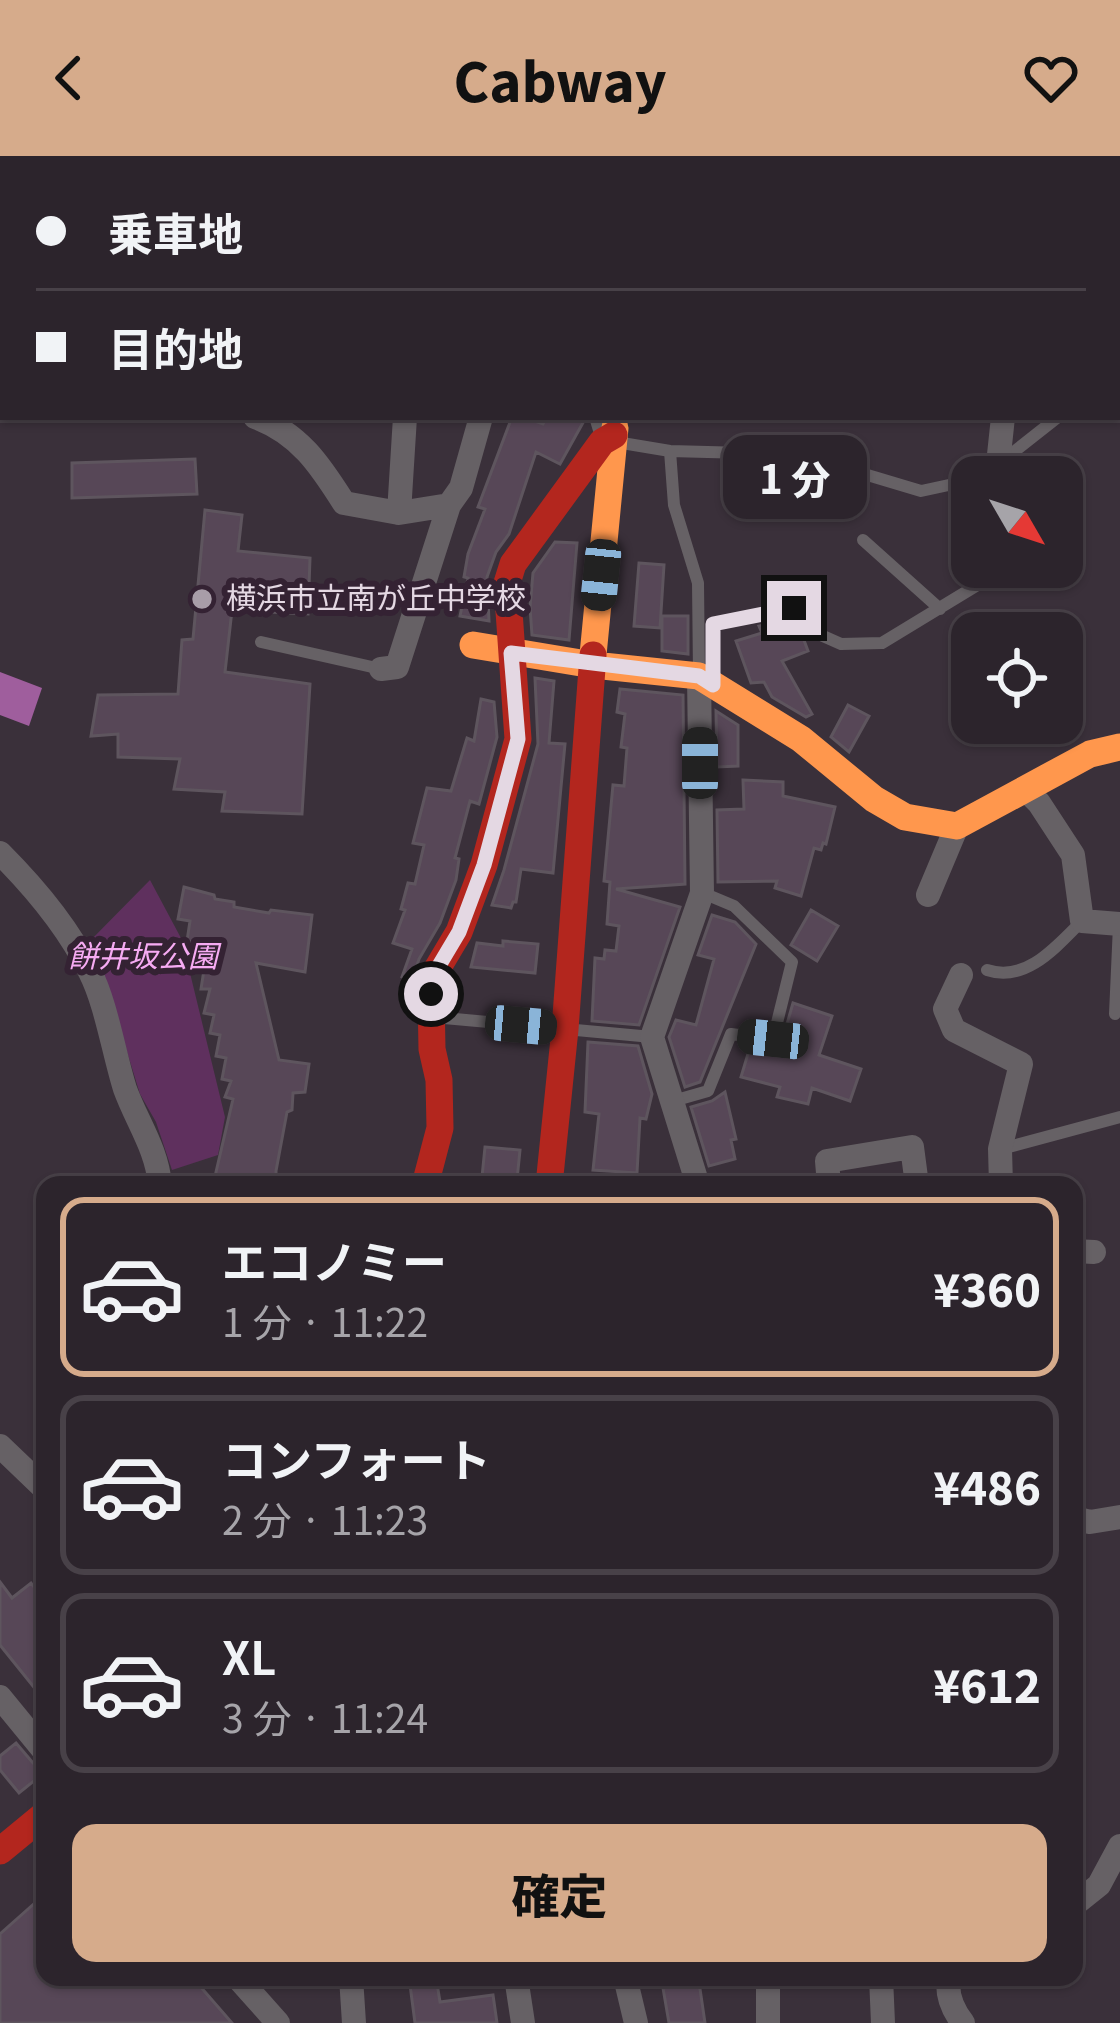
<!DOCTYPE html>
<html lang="ja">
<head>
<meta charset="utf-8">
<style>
  body { margin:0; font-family:Georgia,"Noto Sans JP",serif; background:#342c34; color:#f1f3f6; height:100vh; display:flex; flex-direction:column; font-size:45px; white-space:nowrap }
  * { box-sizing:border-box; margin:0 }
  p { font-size:39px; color:#a6a4a9 }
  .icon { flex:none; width:66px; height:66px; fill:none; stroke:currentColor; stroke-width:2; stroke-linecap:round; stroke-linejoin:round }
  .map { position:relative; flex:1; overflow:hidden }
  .panel { position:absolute; left:36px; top:1020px; width:1047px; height:810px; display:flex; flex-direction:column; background:#2c242c; border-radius:24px; box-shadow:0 3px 9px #0004,0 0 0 3px #484148 }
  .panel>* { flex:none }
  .guide { position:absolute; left:0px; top:0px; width:1122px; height:264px; box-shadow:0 3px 9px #0004,0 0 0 3px #484148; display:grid; align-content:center; height:264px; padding:0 36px; background:#2c242c }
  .needle { width:78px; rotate:129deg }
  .controls { position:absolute; left:951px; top:300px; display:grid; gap:24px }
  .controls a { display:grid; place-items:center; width:132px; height:132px; border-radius:24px; background:#2c242c; box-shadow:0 3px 9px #0004,0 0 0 3px #484148; font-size:60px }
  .end { position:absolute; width:54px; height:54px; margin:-27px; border:15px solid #e4d8e3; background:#111; box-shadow:0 0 0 6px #111 }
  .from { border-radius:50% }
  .bubble { position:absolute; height:84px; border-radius:24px; background:#2c242c; box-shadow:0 3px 9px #0004,0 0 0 3px #484148; font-size:39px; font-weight:800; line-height:84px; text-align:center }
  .car { position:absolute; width:36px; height:72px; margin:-36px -18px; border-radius:15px; box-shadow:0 0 9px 3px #0007; background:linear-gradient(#222 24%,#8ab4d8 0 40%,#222 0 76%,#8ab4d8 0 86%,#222 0) }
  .guide b { display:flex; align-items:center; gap:42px; height:114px; font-size:45px }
  .guide b+b { border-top:3px solid #484148 }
  .guide i { width:30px; height:30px; background:#f1f3f6 }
  ul { padding:21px 0 0; list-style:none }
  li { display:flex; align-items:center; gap:36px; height:180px; margin:0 24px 18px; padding:0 12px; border:6px solid #484148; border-radius:24px }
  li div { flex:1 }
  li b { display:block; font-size:45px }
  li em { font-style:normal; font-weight:800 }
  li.current { border-color:#d6ab8b }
  li>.icon { width:108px; height:108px; stroke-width:1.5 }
  .primary-button { display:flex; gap:24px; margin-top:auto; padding:24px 36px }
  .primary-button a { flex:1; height:138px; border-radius:24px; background:#d6ab8b; color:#111; font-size:48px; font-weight:800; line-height:138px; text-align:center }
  header { display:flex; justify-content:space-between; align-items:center; height:156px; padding:0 36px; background:#d6ab8b; color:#111; font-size:54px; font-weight:800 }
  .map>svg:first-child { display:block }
  .green { fill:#5f305e }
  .water { fill:#9f5e9d }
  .building { fill:#574757; stroke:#5e555e; stroke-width:3 }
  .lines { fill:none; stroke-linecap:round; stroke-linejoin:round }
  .lane { stroke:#666165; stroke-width:12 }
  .street { stroke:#666165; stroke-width:24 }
  .slow { stroke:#ff974d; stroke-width:27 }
  .jam { stroke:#b3261e; stroke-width:27 }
  .route { stroke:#e4d8e3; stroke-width:15 }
  .poi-dot { fill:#a89da8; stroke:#342233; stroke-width:4.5 }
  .labels { text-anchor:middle; stroke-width:12; stroke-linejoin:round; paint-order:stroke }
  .poi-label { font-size:30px; fill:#e4d8e3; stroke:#342233; text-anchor:start }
  .park-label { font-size:30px; font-style:italic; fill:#f6abf3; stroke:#342233 }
</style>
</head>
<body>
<header><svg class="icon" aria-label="back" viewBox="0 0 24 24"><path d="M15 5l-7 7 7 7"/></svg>Cabway<svg class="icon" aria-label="heart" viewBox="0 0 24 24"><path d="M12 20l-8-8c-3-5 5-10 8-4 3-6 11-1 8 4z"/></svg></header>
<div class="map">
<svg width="1120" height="1867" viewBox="0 0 1120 1867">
  <rect width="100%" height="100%" fill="#3a303a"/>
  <path class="green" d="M 150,724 L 182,784 L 225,961 L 218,999 L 172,1014 L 156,966 L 140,938 L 100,808 L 87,788 Z"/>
  <path class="water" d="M 0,516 L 42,532 L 29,570 L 0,559 Z"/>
  <path class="building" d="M 512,261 L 523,261 L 543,268 L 547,261 L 585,263 L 560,308 L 536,296 L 509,378 L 496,396 L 487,421 L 489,465 L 460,460 L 468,422 L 464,421 L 468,398 L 485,353 L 478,351 Z
    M 195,303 L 197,338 L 72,342 L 72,307 Z
    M 205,354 L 242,359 L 238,395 L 310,402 L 308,458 L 232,454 L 225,516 L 310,528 L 302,658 L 222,655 L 225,636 L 174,633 L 180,603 L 118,601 L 118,578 L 91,580 L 98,539 L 178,538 L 182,484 L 193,483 Z
    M 555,386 L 577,387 L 569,484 L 532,479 L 530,451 L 533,417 Z
    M 639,407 L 664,409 L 660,472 L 634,470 Z
    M 662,460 L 688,460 L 688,498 L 662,495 Z
    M 789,464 L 797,480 L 802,479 L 808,495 L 782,505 L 812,558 L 806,561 L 772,541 L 764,526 L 751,527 L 736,485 L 762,477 L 759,470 Z
    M 535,522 L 554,525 L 549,587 L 565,588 L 553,717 L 521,713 L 516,746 L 513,746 L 511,752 L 492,749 L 504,714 L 538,588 Z
    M 620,533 L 683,539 L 685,728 L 616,733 L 680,751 L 639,869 L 592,865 L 595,802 L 604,803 L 605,794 L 616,795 L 619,770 L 607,768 L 610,726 L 604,725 L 613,629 L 624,630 L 627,592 L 621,591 L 625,558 L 617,556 Z
    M 481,543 L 494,546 L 497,581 L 479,648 L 470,645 L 455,702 L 459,703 L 456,724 L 440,767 L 419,803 L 412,825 L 402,821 L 412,793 L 393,787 L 405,754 L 401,753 L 408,727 L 415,728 L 424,689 L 413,687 L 427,632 L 451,635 L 467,582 L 474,585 Z
    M 848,549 L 869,560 L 849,596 L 831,581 Z
    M 716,555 L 738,569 L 738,610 L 717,611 Z
    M 743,624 L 783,626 L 783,640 L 835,651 L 826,688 L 823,687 L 821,694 L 814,692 L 801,740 L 775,732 L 777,725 L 718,726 L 717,654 L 744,653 Z
    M 184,731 L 214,739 L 215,743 L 234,746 L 234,751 L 269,757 L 271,754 L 312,759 L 305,816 L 256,807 L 279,904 L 309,908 L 305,936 L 293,937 L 292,954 L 287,956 L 276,1015 L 276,1029 L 213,1029 L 233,943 L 225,941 L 231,925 L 222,923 L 226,902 L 216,900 L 220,879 L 210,877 L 214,859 L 204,857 L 210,833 L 201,833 L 204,814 L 194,812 L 197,787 L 187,785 L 190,765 L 178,763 Z
    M 811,754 L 838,770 L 817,805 L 791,789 Z
    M 712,759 L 735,766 L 756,788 L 700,926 L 685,931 L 669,881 L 676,864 L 696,869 L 714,803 L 698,799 Z
    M 503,785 L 538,788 L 535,817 L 471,811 L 477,787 L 503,790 Z
    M 793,847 L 832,860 L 819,899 L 861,913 L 850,945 L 812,932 L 808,948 L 777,941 L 780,931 L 741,921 L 750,891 L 773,893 L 781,889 Z
    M 588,886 L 638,890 L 652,938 L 646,963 L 640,962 L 637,1017 L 593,1014 L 599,958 L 585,956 Z
    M 725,936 L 736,983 L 731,984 L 735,1003 L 709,1010 L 691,951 L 712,945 Z
    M 485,991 L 520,994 L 517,1024 L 482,1021 Z
    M 0,1426 L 12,1442 L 31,1427 L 45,1445 L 45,1545 L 0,1489 Z
    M 16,1587 L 33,1607 L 45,1612 L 45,1616 L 19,1637 L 0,1614 L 0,1600 Z
    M 45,1738 L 45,1821 L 192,1821 L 232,1867 L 0,1867 L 0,1778 Z
    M 409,1821 L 436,1821 L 440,1846 L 493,1839 L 497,1867 L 415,1867 Z
    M 699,1826 L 705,1867 L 669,1867 L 663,1832 Z"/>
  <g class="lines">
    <path class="lane" d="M 0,152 L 3,157
      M 140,261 L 149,261
      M 595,261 L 602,284
      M 616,286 L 670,295 L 821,299 L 844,312 L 921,335 L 972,324
      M 670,295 L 674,349 L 698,427 L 699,518
      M 982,321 L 1058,261
      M 863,384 L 940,453
      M 261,486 L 381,513
      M 713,521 L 713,468 L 794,452 L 823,480 L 841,488 L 882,487 L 1007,411
      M 987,814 C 1026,827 1056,791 1082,765
      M 1115,858 L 1119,769
      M 433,861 L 652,881
      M 673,945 L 708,935 L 731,878 L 773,883 L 792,806 L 734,750 L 703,737
      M 1001,993 L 1120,961"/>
    <path class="street" d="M 100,0 L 103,3
      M 180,0 L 184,3
      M 955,0 L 958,3
      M 158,3 L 163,0
      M 295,3 L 296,0
      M 508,3 L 509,0
      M 1119,52 L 1120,52
      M 1119,233 L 1120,234
      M 255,261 C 299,277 320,309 344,347 L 399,357 L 449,349 L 461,332 L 481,261
      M 998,308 L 1003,261
      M 399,357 L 405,261
      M 381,513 L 397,511 L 449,349
      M 1026,634 L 1039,647 L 1073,699 L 1082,765 L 1120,768
      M 0,697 C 35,732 68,771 90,816 C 106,847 114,898 125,933 C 137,966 157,993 160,1029
      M 928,739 L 957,670
      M 961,819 L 945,853 L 954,874 L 1021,908 L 1000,993 L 1001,1029
      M 698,1029 L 652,881 L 702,737 L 699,520
      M 829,1029 L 827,1005 L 912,991 L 917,1029
      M 1074,1095 L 1094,1096
      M 0,1290 L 45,1333
      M 1074,1362 L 1090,1366 L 1120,1361
      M 0,1541 L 45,1596
      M 1074,1749 L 1099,1729 L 1120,1690
      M 237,1821 L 278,1867
      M 351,1821 L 354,1867
      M 516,1821 L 523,1867
      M 625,1821 L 636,1867
      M 768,1821 L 768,1867
      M 881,1821 L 883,1867
      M 949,1821 C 946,1838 952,1853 963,1867"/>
    <path class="slow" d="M 634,0 L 634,3
      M 473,489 L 593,509 L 699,520 L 801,583 L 874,643 L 905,661 L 957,670 L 1090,598 L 1120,591
      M 593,499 L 615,272"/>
    <path class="jam" d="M 425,1029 L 440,972 L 439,924 L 432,893 L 431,838 L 437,813 L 459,776 L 484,709 L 518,583 L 507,427 L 513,408 L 602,286 L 614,279
      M 549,1029 L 565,873 L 593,499
      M 0,1695 L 45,1658"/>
  </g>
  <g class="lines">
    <path class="route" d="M 431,838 L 437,813 L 459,776 L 484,709 L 518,583 L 511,497 L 699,520 L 713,529 L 713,468 L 794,452"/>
  </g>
  <circle class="poi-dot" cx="202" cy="443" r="12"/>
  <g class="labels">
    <g class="poi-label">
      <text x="226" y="453">横浜市立南が丘中学校</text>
    </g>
    <g class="park-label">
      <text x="143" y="811">餅井坂公園</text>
    </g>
  </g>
</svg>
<div class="controls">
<a><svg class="needle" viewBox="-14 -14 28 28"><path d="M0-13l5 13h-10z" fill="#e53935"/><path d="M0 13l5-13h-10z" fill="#a6a4a9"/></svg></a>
<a><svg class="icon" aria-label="locate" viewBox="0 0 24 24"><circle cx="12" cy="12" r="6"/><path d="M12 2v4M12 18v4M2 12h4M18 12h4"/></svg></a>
</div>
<i class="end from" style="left:431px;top:838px"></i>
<i class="end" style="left:794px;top:452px"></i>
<div class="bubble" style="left:723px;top:279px;width:144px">1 分</div>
<i class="car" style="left:601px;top:419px;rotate:186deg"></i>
<i class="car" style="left:700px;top:607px;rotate:0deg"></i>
<i class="car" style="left:521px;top:869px;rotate:95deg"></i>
<i class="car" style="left:773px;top:883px;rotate:276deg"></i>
<div class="guide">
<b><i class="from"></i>乗車地</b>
<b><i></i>目的地</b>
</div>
<section class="panel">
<ul>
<li class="current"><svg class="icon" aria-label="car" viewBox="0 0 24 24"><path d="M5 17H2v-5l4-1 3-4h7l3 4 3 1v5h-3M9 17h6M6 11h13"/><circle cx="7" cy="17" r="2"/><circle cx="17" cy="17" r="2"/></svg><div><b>エコノミー</b><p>1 分 · 11:22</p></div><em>¥360</em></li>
<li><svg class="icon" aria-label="car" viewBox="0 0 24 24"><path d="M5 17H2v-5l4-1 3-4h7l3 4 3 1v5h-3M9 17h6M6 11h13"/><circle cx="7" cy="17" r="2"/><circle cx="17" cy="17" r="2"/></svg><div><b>コンフォート</b><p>2 分 · 11:23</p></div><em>¥486</em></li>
<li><svg class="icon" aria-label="car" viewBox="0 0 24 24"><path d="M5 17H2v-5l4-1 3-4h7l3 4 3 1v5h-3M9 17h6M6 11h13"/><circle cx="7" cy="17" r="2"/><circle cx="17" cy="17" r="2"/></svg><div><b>XL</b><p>3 分 · 11:24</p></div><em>¥612</em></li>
</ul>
<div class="primary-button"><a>確定</a></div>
</section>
</div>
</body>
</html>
